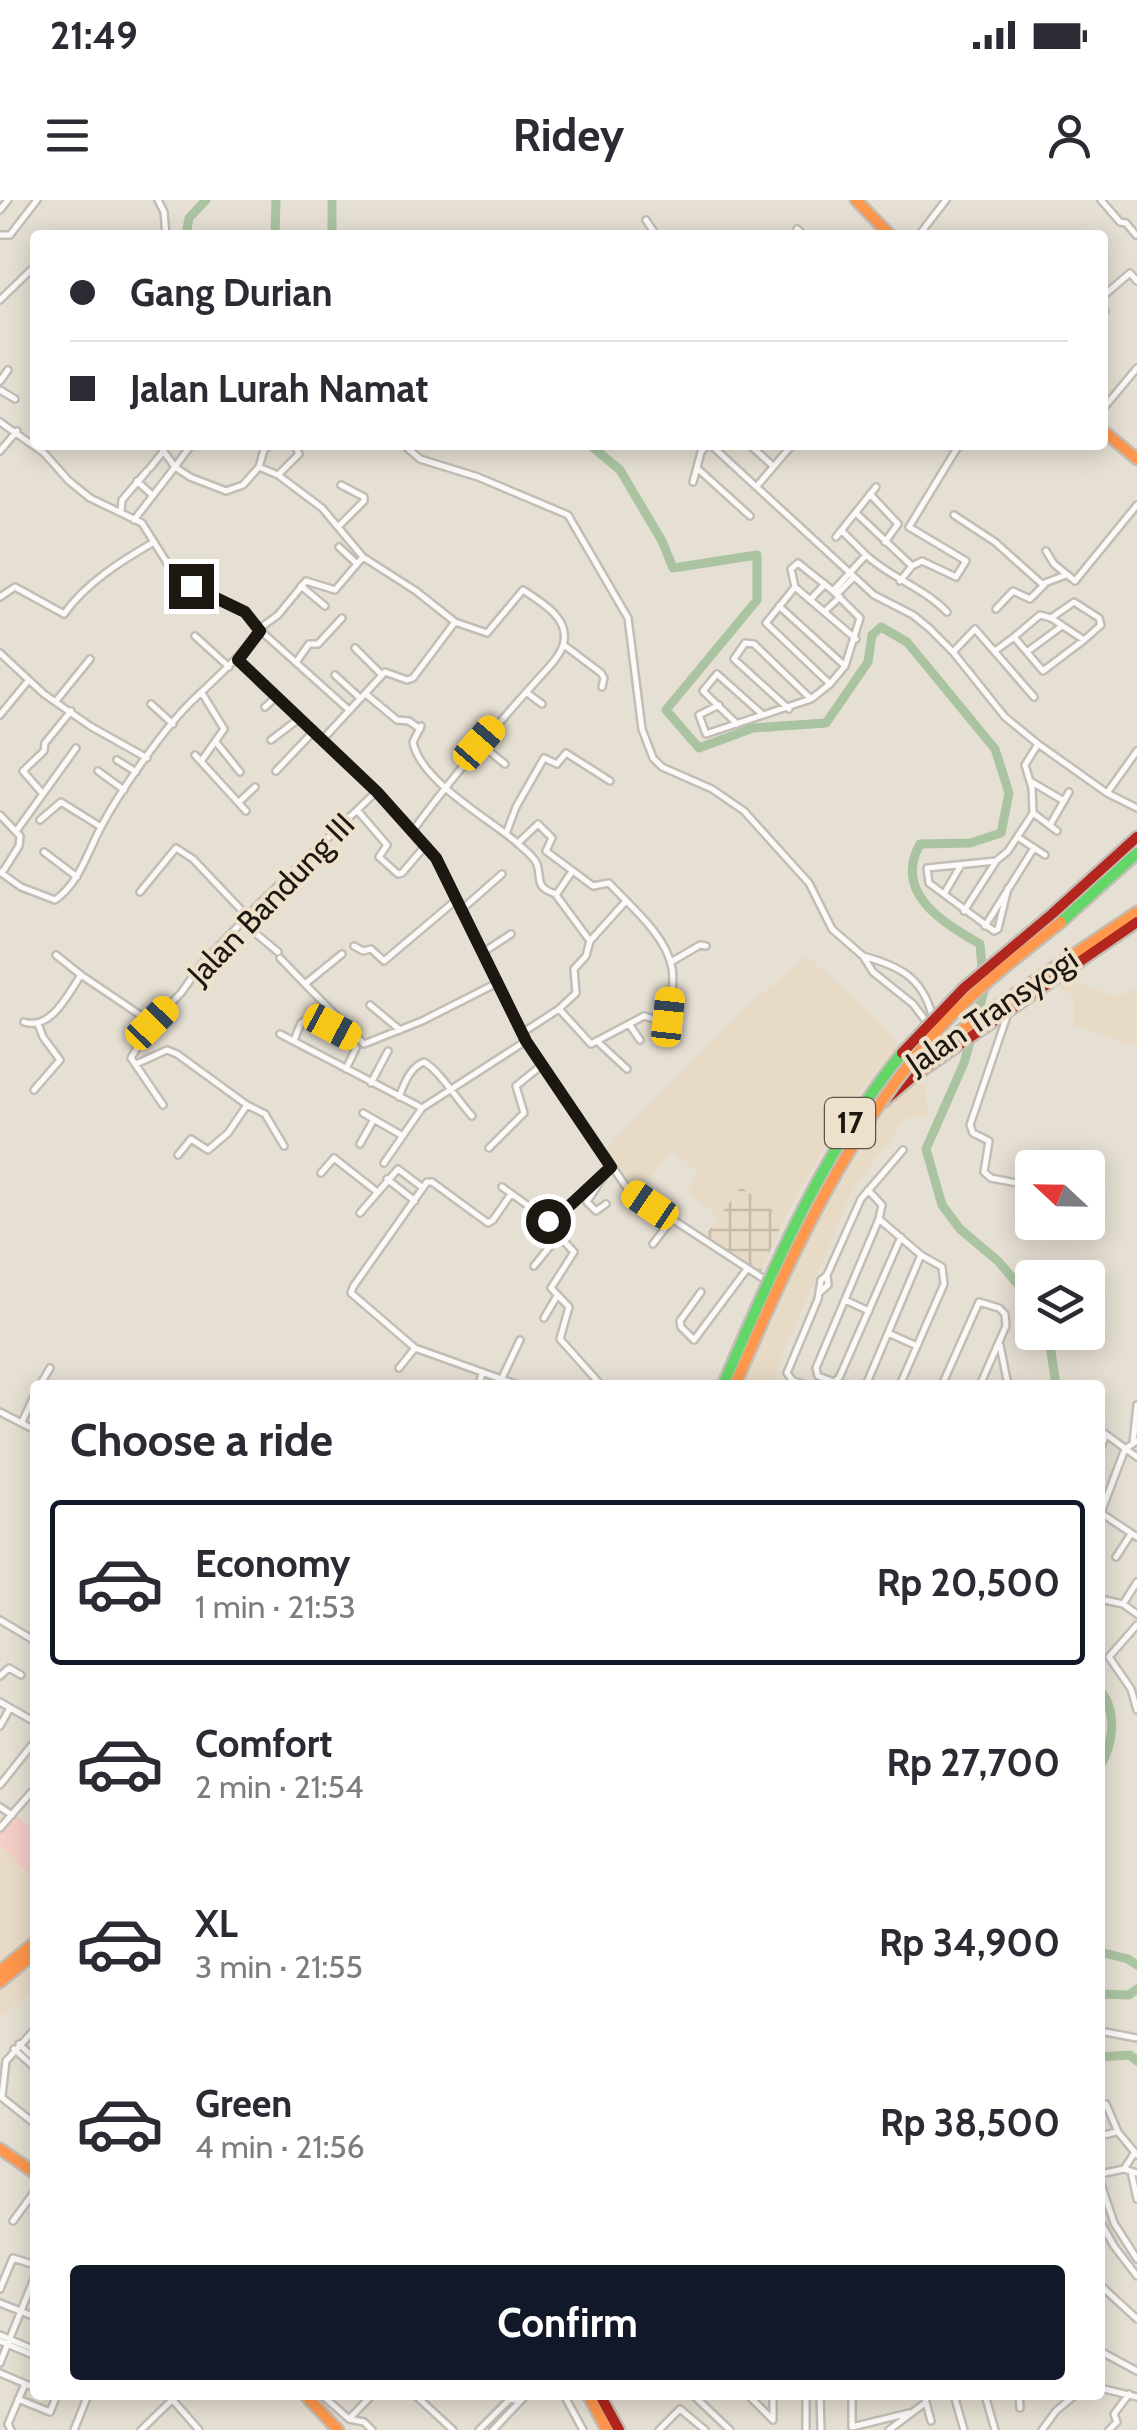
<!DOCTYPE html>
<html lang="en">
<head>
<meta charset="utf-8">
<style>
  body { margin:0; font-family:Cabin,sans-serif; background:#f2f2f3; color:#2b2b33; height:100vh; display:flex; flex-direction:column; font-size:38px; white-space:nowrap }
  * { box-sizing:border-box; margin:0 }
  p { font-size:32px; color:#7c7c81 }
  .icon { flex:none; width:55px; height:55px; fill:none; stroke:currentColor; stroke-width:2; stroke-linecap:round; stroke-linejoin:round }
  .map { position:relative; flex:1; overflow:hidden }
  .side { position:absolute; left:30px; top:1180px; width:1075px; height:1020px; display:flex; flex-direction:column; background:#fff; border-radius:10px; box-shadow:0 5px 25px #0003 }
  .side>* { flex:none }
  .banner { position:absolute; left:30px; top:30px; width:1078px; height:220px; border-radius:10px; box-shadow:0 5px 25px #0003; display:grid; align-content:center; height:220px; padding:0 40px; background:#fff }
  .needle { width:65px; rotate:292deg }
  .controls { position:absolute; left:1015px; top:950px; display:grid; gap:20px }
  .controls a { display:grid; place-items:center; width:90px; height:90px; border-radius:10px; background:#fff; box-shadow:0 5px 25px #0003; font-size:50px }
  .end { position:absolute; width:45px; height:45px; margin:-22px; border:12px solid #1c1710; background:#fff; box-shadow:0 0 0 5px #fff }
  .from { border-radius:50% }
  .car { position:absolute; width:30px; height:60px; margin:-30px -15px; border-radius:12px; box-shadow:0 0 8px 2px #0007; background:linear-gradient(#f5c518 24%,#345 0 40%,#f5c518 0 76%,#345 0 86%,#f5c518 0) }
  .banner b { display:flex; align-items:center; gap:35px; height:95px; font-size:38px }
  .banner b+b { border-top:2px solid #e1e1e2 }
  .banner i { width:25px; height:25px; background:#2b2b33 }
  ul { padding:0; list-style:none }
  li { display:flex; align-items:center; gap:30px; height:165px; margin:0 20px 15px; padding:0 20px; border:5px solid transparent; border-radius:10px }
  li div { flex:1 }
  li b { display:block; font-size:38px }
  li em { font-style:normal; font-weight:800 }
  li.active { border-color:#111827 }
  li>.icon { width:90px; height:90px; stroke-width:1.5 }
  h2 { padding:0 40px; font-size:45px; line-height:120px }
  .primary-button { display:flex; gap:20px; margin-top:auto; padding:20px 40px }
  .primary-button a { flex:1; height:115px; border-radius:10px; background:#111827; color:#fff; font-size:40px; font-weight:800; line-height:115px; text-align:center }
  .status { display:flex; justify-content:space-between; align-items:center; height:70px; padding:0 50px; background:#fff; direction:ltr }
  .status svg { height:28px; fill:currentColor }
  header { display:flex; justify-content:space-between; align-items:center; height:130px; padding:0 40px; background:#fff; font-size:45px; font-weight:800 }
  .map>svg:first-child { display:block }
  .built { fill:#e8dbc6 }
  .industrial { fill:url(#industrial-grid) }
  .pitch { fill:#f4cdc7 }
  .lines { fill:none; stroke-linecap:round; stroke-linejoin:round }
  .river { stroke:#aac4a1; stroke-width:9 }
  .street-casing { stroke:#c3beb5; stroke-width:10 }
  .fast-casing { stroke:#c3beb5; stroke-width:15 }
  .slow-casing { stroke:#c3beb5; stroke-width:15 }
  .jam-casing { stroke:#c3beb5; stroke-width:15 }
  .street { stroke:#fbfaf8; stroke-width:5 }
  .fast { stroke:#63d668; stroke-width:10 }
  .slow { stroke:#ff974d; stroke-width:10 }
  .jam { stroke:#b3261e; stroke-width:10 }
  .fast-bridge-casing { stroke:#c3beb5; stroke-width:15; stroke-linecap:butt }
  .slow-bridge-casing { stroke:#c3beb5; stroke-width:15; stroke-linecap:butt }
  .jam-bridge-casing { stroke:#c3beb5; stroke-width:15; stroke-linecap:butt }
  .fast-bridge { stroke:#63d668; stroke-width:10 }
  .slow-bridge { stroke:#ff974d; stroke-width:10 }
  .jam-bridge { stroke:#b3261e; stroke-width:10 }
  .route { stroke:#1c1710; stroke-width:12 }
  .labels { text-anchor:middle; stroke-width:8; stroke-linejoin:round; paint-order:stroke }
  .shield { fill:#eee1cb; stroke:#5b5448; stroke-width:2.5 }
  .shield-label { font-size:30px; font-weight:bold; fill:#1c1710 }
  .street-label { font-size:32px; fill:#1c1710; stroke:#eee1cb }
</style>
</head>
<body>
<div class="status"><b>21:49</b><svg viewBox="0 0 49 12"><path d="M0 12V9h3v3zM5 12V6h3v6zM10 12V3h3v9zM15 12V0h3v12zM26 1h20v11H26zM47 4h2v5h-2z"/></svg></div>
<header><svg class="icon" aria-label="menu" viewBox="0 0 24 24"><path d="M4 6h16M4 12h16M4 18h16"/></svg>Ridey<svg class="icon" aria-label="person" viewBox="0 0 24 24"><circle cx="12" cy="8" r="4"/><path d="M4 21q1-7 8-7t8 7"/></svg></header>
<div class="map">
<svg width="1137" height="2230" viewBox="0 0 1137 2230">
  <defs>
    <pattern id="industrial-grid" width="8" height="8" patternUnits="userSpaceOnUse" patternTransform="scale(2.5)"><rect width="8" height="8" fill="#e8dbc6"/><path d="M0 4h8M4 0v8" fill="none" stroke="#c6bba9"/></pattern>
  </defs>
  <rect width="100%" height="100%" fill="#e6dfd3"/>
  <path class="built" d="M 807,756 L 875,817 L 902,849 L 876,870 L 842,916 L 784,1019 L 741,987 L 719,1018 L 688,991 L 698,973 L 673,951 L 636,992 L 604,951 L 747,806 Z
    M 1063,778 L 1118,797 L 1133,788 L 1137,790 L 1137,847 L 1074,825 L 1074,797 L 1054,783 Z
    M 923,873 L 928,917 L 906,918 L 854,987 L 770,1185 L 743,1185 L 815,1022 L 847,962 L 885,908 Z
    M 0,1644 L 35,1681 L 35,1734 L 0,1762 Z
    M 26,1768 L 35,1779 L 35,1789 L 0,1818 L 0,1789 Z"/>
  <path class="industrial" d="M 741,987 L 784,1019 L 759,1076 L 704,1037 Z"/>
  <path class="pitch" d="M 17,1616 L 28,1626 L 35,1618 L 35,1681 L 0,1644 L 0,1633 Z"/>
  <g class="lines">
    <path class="river" d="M 332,0 L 332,35
      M 186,35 L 189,18 L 206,0
      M 275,35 L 276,0
      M 590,245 L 620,270 L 662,341 L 673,368 L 757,355 L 757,400 L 666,510 L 699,548 L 753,528 L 826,523 L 868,462 L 872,435 L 881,427 L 907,442 L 995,549 L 1009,593 L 1001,633 L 970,643 L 920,644 C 893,693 942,722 980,744 L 984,791 L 964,863 L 926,949 L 942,1005 L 960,1029 L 998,1061 L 1032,1101
      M 1048,1132 L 1056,1185
      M 1100,1490 C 1118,1512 1113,1544 1100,1567
      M 1100,1752 L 1128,1759 L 1137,1765
      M 1100,1794 L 1129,1795 L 1137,1789
      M 1100,1857 L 1130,1855 L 1137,1861"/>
    <g class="street-casing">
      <path id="street" d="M 158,0 L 164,12 L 166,35
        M 1101,0 L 1120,22 L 1126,23 L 1136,35
        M 0,10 L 8,0
        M 646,20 L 656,35
        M 797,29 L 804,35
        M 0,35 L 10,35 L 37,0
        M 919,35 L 946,0
        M 1102,97 L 1130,73 L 1137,81
        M 0,100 L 35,66
        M 1102,108 L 1105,111
        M 0,181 L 8,170
        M 0,190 L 15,199
        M 1102,210 L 1137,168
        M 0,222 L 44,253 L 69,281 L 90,298 L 142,323 L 174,374 L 191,386 L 245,411 L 261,431 C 239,458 215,479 190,503 C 162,531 118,594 100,629 C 87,654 79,683 55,700 L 21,687 L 0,672
        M 191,245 L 175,267 L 190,277 L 226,291 L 243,285 L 259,267 L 278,275 L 322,308 L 363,357 L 416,391 L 455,422 L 487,433 L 523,390 C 541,402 568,417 564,441 C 562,455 547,469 538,479 C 494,528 453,576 414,629
        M 404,245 L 420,259 L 478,277 L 568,315 L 628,418 L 642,529 L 653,558 L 662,567 L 712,589 L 744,611 L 809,683 L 832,729 L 863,756 L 873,772 L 913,804 L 925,820 L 930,838
        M 711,245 L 874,395 L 913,415 L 929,428 L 953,452 L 1005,517 L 1038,544 L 1107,593 L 1137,608
        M 750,245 L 773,266
        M 0,251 L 17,231
        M 259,267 L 264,250 L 270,245
        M 150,268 L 162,253
        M 697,268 L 750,316
        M 278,275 L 299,254 L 295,245
        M 137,281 L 150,293
        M 693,282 L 701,252 L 707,245
        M 757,286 L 792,245
        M 870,294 L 898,324 L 885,342
        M 121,312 L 122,300 L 147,271
        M 856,313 L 912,366 L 900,381
        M 954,315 L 995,342 L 1042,384 L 1066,375
        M 134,320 L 175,267 L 159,245
        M 340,325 L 364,301 L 364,297 L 341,285
        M 842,331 L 866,355
        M 836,337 L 876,287
        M 339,347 L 356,363
        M 1046,351 L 1054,364 L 1075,381 L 1137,305
        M 912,366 L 922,361 L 956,377 L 966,361 L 909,327 L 959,245
        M 301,386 L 325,406
        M 795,387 L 766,423 L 830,484
        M 795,387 L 856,439
        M 833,391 L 866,355 C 891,378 924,388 947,412
        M 837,394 L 854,377
        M 0,397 L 15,387 L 64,414 C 86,383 121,361 154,342
        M 810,400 L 825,384
        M 779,406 L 845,466
        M 996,409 L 1013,391 L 1030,399 L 1045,384
        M 824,412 L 840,397
        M 260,428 L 278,415 L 306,381 L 335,390 L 363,357
        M 262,432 L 349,510
        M 195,436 L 229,467
        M 1014,437 L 1040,415 L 1051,418 L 1084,440 L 1101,425 L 1099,418 L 1074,402 L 1051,418
        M 564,445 L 601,473 L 604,478 L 602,487
        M 355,448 L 382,475
        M 995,451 L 1014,437 L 1043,471 L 1084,440
        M 1028,451 L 1062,426
        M 953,452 L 975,429 L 1034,497
        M 0,453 L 44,494 L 90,526 L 147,558
        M 238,460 L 377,591 L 436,658 L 526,841 L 629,991 L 767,1081
        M 297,461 L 309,444 L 318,444 L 342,418
        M 335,475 L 360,498
        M 526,492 L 542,504
        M 202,493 L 224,529 L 202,560
        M 367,495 L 397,520 L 409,521 L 420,529
        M 56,501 L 90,459
        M 151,504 L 173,524
        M 719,505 L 699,515 L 706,534 L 811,499 L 830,484 L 845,466 L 860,418 L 833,391 L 798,363 L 791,369 L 795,387
        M 265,507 L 277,496
        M 789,509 L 734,459 L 745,443 L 754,444 L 810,498
        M 0,515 L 28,481
        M 737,524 L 703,491 L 717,474 L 763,515
        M 421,526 L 413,542 C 420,580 486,617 515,641 C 521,647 534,656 537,664 C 542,680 534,687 556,694
        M 323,539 L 385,472 L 407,480 L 413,478 L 455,422
        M 271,540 L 300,518
        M 216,542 L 240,572
        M 479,543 L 505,564
        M 195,555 L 246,611
        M 117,560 L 136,572
        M 98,571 L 124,590
        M 276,571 L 314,531
        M 1030,581 L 1064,601
        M 1107,593 L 1137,551
        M 43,594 L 23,571 L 44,551 L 45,543 L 71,511
        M 239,602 L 255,587
        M 357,610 L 387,645 L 379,657 L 398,674 L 402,673 L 426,645
        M 1033,613 L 1057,631
        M 0,615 L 20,636 L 19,646 L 2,673
        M 40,620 L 61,602 L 101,627
        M 1050,625 L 1069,592
        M 17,630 L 76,548
        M 506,634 L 516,607 L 544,558 L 557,564 L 566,553 L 610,581
        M 1019,638 L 1045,655
        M 518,643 L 538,624 L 552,638 L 546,651 L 593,686 L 609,683 C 630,706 666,735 672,768 C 675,783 670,801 669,817 L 661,821 L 644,816 L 591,844 L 559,809 L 522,833
        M 44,652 L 77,677
        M 571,673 L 556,695 L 590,741
        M 1008,688 L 998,729 L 994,731 L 929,683 L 927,668 L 996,661 L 1008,651 L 1033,613 L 1032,588 L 1025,565 L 1038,544
        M 140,692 L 176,648 L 193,659 L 247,716
        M 944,694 L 961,665
        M 460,711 L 502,674
        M 964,711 L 995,663
        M 242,722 L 278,752
        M 985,726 L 1034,648
        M 354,746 L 363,751 L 371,749 L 384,761 L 455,701
        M 482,753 L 511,734
        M 342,754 L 305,784 L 364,844 L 422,821 L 497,783
        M 56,755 L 81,775
        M 863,756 C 899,766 922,777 932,815
        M 280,758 L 305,784
        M 671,762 L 700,745 L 706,746
        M 370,805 L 400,830
        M 559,809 L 576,793 L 574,769 L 586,756 L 590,741 L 626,701
        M 1008,813 L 970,925 L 973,933 L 989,941 L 984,972 L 991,978 L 1032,986
        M 24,822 C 51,831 68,794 81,775 L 152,823
        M 629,824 L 640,840
        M 280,834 L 422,908 L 526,841
        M 294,840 L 301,823 L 313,816 L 352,837 L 356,848 L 346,869
        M 598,842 L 627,869
        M 136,864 L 167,850 L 177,854 L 247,905 L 265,914 L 284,946
        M 371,883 L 388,851
        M 34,890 L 60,860 L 43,837 L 38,824
        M 399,897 C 404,884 410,867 424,862 C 440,871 458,901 472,916
        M 163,905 L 131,858 L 152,823 L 181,793 L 201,765 L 263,700 L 377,591
        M 363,913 L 403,936
        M 360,944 L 374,919
        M 489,948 L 524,913 L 516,886 L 542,865
        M 178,955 L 191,939 L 208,950 L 228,933 L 247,905
        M 384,963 L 422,908
        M 321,973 L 334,958 L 376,991
        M 604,975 L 587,1002 L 596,1011 L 606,1004
        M 387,979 L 415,1001
        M 502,987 L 537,1012 L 574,1052 L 551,1088 L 569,1107 L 560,1139 L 601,1185
        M 868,990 L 882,1005 L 879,1019 L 816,1168 L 818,1176 L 834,1182 L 839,1178 L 901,1037
        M 511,994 L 493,1020 L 488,1023 L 432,982 L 427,982 L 353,1087 L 351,1093 L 415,1148 L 518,1185
        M 360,1013 L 398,969 L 423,988
        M 879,1019 L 921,1055 L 942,1067 L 944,1084 L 900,1185
        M 547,1021 L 557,1010 L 565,1010 L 611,967
        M 653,1044 L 672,1019
        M 534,1066 L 560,1034
        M 701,1092 L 680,1121 L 681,1127 L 694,1140 L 747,1069
        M 820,1092 L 828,1085 L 827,1075
        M 845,1100 L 869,1111
        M 544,1118 L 557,1096
        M 888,1133 L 917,1146
        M 1000,1145 L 1008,1185
        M 399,1168 L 415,1148
        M 501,1180 L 520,1140
        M 793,1181 L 806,1185
        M 40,1185 L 50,1168
        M 479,1185 L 482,1173
        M 789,1185 L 793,1181 L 787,1173 L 818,1099 L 821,1080 L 827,1075 L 861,999 L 903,950
        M 866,1185 L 921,1055
        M 942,1185 L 979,1102 L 999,1108 L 1005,1114 L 1006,1126 L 980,1185
        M 0,1212 L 35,1230
        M 22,1222 L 35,1194
        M 1100,1230 L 1137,1257
        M 1133,1243 L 1137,1205
        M 1100,1249 L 1106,1235
        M 1101,1313 L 1137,1337
        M 1100,1315 L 1125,1249 L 1137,1241
        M 1116,1357 L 1131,1334
        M 1100,1399 L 1123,1404 L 1137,1382
        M 1123,1404 L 1137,1414
        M 0,1420 L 35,1441
        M 1137,1425 L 1109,1457 L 1131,1489 L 1137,1510
        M 0,1476 L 9,1468 L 21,1475
        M 0,1502 L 35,1522
        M 0,1526 L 10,1508
        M 0,1585 L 35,1541
        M 0,1607 L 12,1615
        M 0,1628 L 35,1588
        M 1100,1831 L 1137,1838
        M 19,1844 L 35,1859
        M 14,1849 L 35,1868
        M 0,1896 L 35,1924
        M 2,1896 L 6,1861 L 35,1829
        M 1100,1904 L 1106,1904 L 1118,1932 L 1137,1955
        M 1100,1936 L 1116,1932
        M 1124,1969 L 1135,1952
        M 1131,1971 L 1137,1999
        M 1100,1974 L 1124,1969 L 1137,1973
        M 1100,1981 L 1114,2023 L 1137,2059
        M 13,2021 L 35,1991
        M 1100,2021 L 1114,2046 L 1137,2076
        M 1100,2085 L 1137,2119
        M 0,2089 L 13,2058 L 35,2065
        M 0,2103 L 35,2117
        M 0,2135 L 35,2150
        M 0,2141 L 35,2156
        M 1100,2151 L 1137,2171
        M 0,2163 L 35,2076
        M 0,2173 L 35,2188
        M 1100,2188 L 1137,2197
        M 322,2195 L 349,2219 L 364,2222 L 372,2230
        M 415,2195 L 453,2230
        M 564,2195 L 583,2230
        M 693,2195 L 730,2230
        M 748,2195 L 773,2220 L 773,2195
        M 820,2195 L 821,2230
        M 924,2195 L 931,2221
        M 954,2195 L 964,2230
        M 985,2195 L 995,2230
        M 1019,2195 L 1020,2208
        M 171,2198 L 199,2230
        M 18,2199 L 50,2212 L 57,2195
        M 349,2219 L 372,2195
        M 852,2227 L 909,2213
        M 852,2227 L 852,2199 L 856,2195
        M 11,2230 L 8,2224 L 25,2184
        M 74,2230 L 88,2195
        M 141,2230 L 177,2195
        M 479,2230 L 510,2199 L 520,2201
        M 493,2230 L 526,2195
        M 659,2230 L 680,2209 L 705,2230
        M 806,2230 L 806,2195
        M 889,2230 L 925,2203
        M 1042,2230 L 1056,2211 L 1075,2195
        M 1109,2230 L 1117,2222 L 1114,2214 L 1129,2194"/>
    </g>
    <g class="fast-casing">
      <path id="fast" d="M 1061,722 L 1137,653"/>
    </g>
    <g class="slow-casing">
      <path id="slow" d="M 856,0 L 890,35
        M 1102,230 L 1137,259
        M 914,862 L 1137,712
        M 828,978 L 839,954 L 858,929
        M 0,1771 L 35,1742
        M 0,1782 L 35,1753
        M 0,1949 L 35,1973
        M 305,2195 L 338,2230
        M 588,2195 L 607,2230"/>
    </g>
    <g class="jam-casing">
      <path id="jam" d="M 1052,714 L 1137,637
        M 883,902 L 911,878 L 1137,722
        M 600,2195 L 619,2230"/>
    </g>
    <use href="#street" class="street"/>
    <use href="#fast" class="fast"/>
    <use href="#slow" class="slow"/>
    <use href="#jam" class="jam"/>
    <g class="fast-bridge-casing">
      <path id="fast-bridge" d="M 723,1185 C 773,1069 822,952 902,853"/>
    </g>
    <g class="slow-bridge-casing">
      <path id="slow-bridge" d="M 735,1185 C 791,1055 848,927 945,822 C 980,785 1021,754 1061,722"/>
    </g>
    <g class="jam-bridge-casing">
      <path id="jam-bridge" d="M 902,853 L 964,788 L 1052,714"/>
    </g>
    <use href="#fast-bridge" class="fast-bridge"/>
    <use href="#slow-bridge" class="slow-bridge"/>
    <use href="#jam-bridge" class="jam-bridge"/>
  </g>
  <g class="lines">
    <path class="route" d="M 191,386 L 245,412 L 260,431 L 238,460 L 377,592 L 436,658 L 526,841 L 611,967 L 565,1010 L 557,1010 L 548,1021"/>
  </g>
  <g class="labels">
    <rect class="shield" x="825" y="898" width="50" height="50" rx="8"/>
    <g class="shield-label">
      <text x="850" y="933">17</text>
    </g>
    <g class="street-label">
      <text transform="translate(271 699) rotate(-46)" y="11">Jalan Bandung III</text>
      <text transform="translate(992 811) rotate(-34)" y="11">Jalan Transyogi</text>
    </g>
  </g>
</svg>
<div class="controls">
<a><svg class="needle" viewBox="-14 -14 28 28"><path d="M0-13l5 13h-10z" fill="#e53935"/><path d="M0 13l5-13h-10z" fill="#7c7c81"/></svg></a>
<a><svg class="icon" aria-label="layers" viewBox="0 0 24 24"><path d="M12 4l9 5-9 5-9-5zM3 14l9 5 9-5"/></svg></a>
</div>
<i class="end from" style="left:548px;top:1021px"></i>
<i class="end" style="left:191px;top:386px"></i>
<i class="car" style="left:479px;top:543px;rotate:41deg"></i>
<i class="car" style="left:668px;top:817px;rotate:6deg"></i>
<i class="car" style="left:152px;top:823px;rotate:44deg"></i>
<i class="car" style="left:332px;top:827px;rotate:118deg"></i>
<i class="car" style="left:650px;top:1005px;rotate:304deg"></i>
<div class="banner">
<b><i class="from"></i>Gang Durian</b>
<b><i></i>Jalan Lurah Namat</b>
</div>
<section class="side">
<h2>Choose a ride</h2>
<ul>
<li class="active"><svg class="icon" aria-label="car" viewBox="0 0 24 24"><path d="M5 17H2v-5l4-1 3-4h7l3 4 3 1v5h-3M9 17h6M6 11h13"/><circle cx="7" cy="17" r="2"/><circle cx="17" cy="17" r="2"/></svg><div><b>Economy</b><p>1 min · 21:53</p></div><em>Rp 20,500</em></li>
<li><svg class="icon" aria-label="car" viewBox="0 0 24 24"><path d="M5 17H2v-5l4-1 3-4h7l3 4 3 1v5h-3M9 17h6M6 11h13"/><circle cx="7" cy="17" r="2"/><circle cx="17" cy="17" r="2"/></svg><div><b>Comfort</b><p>2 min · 21:54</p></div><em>Rp 27,700</em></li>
<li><svg class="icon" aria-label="car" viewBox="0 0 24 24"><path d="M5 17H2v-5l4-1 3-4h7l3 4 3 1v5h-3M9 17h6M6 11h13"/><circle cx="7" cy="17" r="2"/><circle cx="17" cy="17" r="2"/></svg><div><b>XL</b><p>3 min · 21:55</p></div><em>Rp 34,900</em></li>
<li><svg class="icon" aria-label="car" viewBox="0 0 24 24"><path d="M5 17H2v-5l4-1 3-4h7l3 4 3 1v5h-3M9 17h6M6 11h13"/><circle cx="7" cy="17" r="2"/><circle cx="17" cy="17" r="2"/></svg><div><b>Green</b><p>4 min · 21:56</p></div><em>Rp 38,500</em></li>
</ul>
<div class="primary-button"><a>Confirm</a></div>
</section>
</div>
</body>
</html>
